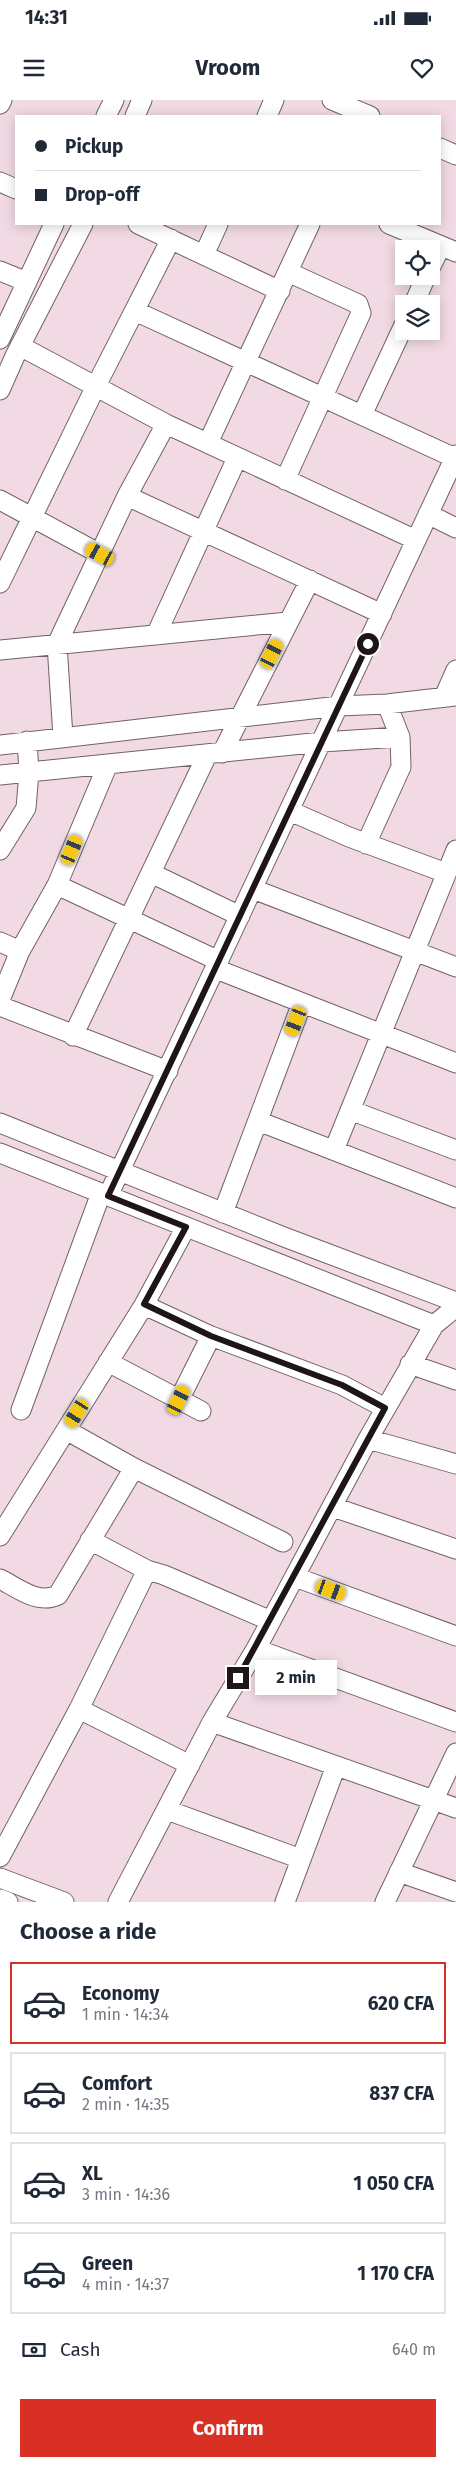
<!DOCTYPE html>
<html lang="en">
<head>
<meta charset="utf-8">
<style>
  body { margin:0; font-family:"Fira Sans",sans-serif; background:#f6f6f7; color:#1f2937; height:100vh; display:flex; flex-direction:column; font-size:19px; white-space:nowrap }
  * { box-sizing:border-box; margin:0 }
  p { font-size:16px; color:#747a83 }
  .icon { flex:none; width:28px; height:28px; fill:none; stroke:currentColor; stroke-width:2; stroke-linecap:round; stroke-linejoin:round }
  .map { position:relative; height:1802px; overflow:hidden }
  .sheet { display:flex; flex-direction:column; background:#fff; flex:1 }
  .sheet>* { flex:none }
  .banner { position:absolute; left:15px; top:15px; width:426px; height:110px; border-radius:0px; box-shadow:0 2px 12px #0003; display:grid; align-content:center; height:110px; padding:0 20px; background:#fff }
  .buttons { position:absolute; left:395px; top:140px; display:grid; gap:10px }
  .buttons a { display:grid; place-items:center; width:45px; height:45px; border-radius:0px; background:#fff; box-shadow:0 2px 12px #0003; font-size:25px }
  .end { position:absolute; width:22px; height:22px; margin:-11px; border:6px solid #1d1519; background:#fff; box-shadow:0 0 0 2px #fff }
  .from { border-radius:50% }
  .bubble { position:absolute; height:35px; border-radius:0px; background:#fff; box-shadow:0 2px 12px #0003; font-size:16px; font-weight:700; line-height:35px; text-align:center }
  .car { position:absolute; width:15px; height:30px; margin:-15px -8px; border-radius:6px; box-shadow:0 0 4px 1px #0007; background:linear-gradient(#f5c518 24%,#345 0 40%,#f5c518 0 76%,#345 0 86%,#f5c518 0) }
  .banner b { display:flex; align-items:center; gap:18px; height:48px; font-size:19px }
  .banner b+b { border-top:1px solid #e0e1e3 }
  .banner i { width:12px; height:12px; background:#1f2937 }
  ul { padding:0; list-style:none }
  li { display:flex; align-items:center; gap:15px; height:82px; margin:0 10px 8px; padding:0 10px; border:2px solid #e0e1e3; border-radius:0px }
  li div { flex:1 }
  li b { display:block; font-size:19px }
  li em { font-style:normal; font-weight:700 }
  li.selected { border-color:#d93025 }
  li>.icon { width:45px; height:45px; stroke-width:1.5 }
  h2 { padding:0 20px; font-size:22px; line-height:60px }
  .pay { display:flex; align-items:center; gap:12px; height:55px; padding:0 20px; font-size:19px }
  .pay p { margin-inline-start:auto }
  .primary-button { display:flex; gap:10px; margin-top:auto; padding:10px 20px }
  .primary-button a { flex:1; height:58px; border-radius:0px; background:#d93025; color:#fff; font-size:20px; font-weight:700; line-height:58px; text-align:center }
  .status { display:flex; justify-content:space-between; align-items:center; height:35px; padding:0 25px; background:#fff; direction:ltr }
  .status svg { height:14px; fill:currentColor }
  header { display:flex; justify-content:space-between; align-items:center; height:65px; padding:0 20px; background:#fff; font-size:22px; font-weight:700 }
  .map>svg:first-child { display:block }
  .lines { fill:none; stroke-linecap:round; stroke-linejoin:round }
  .minor-casing { stroke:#736069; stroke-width:21 }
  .minor { stroke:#fff; stroke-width:19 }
  .route { stroke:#1d1519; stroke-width:6 }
</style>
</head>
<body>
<div class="status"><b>14:31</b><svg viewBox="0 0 49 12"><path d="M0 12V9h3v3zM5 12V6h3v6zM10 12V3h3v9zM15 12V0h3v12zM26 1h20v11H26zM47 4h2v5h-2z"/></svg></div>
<header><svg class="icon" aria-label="menu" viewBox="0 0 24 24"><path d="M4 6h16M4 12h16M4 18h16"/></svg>Vroom<svg class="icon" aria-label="heart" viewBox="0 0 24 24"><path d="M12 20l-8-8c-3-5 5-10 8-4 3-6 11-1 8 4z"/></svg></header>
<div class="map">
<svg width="456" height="1802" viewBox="0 0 456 1802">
  <rect width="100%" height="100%" fill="#f1dae4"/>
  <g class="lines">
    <g class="minor-casing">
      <path id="minor" d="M 332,0 L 370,16
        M 0,4 L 2,0
        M 106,16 L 114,0
        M 135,16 L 142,0
        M 267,16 L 274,0
        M 440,48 L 456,55
        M 0,82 L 16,89
        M 138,124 L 280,191
        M 389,124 L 456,152
        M 204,155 L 218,124
        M 431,166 L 441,146
        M 0,171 L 27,182
        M 414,204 L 426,176
        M 135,211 L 455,358
        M 0,239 L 54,124
        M 20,246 L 166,324 L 416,440
        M 0,290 L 15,256 L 83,124
        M 362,315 L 404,225
        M 208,343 L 310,124
        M 285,380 L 361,213 L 358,204 L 288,172
        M 127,396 L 382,514
        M 0,400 L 100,454
        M 428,414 L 456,428
        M 0,483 L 96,286 L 171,139
        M 156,535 L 237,358
        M 0,550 L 288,522
        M 444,597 L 456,570
        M 63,637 L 57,544 L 127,396 L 166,324
        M 0,645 L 339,606 L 387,604 L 456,596
        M 222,653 L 310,480
        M 0,675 L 322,642 L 400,637
        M 290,711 L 349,737 L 446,773
        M 366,744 L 401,667 L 400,637 L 387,604
        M 0,750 L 26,708 L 29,672 L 27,641
        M 151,773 L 240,816
        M 57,785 L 219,861
        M 253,789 L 456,867
        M 0,842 L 20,851
        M 216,869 L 456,963
        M 0,900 L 20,851 L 57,785 L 108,664
        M 0,906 L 168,971
        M 73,936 L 207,655
        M 350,1010 L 456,1050
        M 258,1021 L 456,1098
        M 0,1023 L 284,1137 L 456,1202
        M 334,1050 L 456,750
        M 0,1053 L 434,1225
        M 108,1096 L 456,355
        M 223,1113 L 302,903
        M 144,1205 L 211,1236
        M 108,1262 L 201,1311
        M 410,1264 L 456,1280
        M 179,1300 L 211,1236 L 342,1285 L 385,1308
        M 21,1310 L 101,1093
        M 66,1330 L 134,1368 L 283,1442
        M 368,1339 L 456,1364
        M 333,1407 L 456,1449
        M 0,1436 L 144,1205 L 186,1127
        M 90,1440 L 147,1470
        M 295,1477 L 456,1536
        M 0,1479 C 18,1488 38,1505 58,1495 L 134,1368
        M 256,1549 L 456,1622
        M 79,1609 L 190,1665
        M 212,1622 L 456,1708
        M 167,1710 L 301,1759
        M 0,1757 L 79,1609 L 147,1470 L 164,1475 L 271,1521
        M 399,1772 L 456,1792
        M 0,1778 L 64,1802
        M 0,1799 L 8,1802
        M 118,1802 L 212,1622 L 256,1549 L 368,1339 L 434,1225 L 456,1207
        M 285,1802 L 336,1666
        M 385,1802 L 456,1653"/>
    </g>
    <use href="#minor" class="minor"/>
  </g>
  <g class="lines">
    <path class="route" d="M 238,1578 L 385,1308 L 342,1285 L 211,1236 L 144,1204 L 186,1127 L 108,1096 L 368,544"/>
  </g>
</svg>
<div class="buttons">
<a><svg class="icon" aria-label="locate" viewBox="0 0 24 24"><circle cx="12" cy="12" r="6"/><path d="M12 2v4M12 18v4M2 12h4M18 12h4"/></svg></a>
<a><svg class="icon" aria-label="layers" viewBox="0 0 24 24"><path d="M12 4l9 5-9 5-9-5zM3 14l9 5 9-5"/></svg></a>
</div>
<i class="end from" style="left:368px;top:544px"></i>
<i class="end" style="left:238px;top:1578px"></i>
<div class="bubble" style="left:255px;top:1560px;width:82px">2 min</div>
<i class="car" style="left:100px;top:454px;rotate:298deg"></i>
<i class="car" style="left:272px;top:554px;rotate:27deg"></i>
<i class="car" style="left:72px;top:750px;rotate:23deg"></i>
<i class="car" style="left:296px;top:921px;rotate:201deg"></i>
<i class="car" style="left:179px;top:1300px;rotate:27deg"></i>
<i class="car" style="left:77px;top:1313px;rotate:212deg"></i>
<i class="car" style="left:331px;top:1490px;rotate:110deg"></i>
<div class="banner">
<b><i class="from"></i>Pickup</b>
<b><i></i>Drop-off</b>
</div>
</div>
<section class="sheet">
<h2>Choose a ride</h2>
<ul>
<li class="selected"><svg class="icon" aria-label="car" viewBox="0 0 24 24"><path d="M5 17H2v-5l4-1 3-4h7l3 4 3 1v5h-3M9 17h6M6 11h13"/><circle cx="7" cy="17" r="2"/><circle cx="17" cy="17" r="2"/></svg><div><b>Economy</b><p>1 min · 14:34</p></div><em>620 CFA</em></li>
<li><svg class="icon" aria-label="car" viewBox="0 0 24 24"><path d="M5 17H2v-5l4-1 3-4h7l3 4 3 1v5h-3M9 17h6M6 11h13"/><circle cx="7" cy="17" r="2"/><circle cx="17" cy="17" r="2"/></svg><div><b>Comfort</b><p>2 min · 14:35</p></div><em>837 CFA</em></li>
<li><svg class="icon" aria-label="car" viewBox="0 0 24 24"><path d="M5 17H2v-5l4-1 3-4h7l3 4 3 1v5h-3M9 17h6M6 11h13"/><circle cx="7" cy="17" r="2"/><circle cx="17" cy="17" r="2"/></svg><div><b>XL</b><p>3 min · 14:36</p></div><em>1 050 CFA</em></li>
<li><svg class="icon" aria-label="car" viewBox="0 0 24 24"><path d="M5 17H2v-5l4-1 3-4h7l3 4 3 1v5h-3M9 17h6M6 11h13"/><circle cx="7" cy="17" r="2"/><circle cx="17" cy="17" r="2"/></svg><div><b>Green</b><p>4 min · 14:37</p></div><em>1 170 CFA</em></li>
</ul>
<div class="pay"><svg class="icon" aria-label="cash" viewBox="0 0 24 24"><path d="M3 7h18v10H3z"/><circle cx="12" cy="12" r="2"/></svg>Cash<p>640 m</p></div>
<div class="primary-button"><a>Confirm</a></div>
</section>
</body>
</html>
